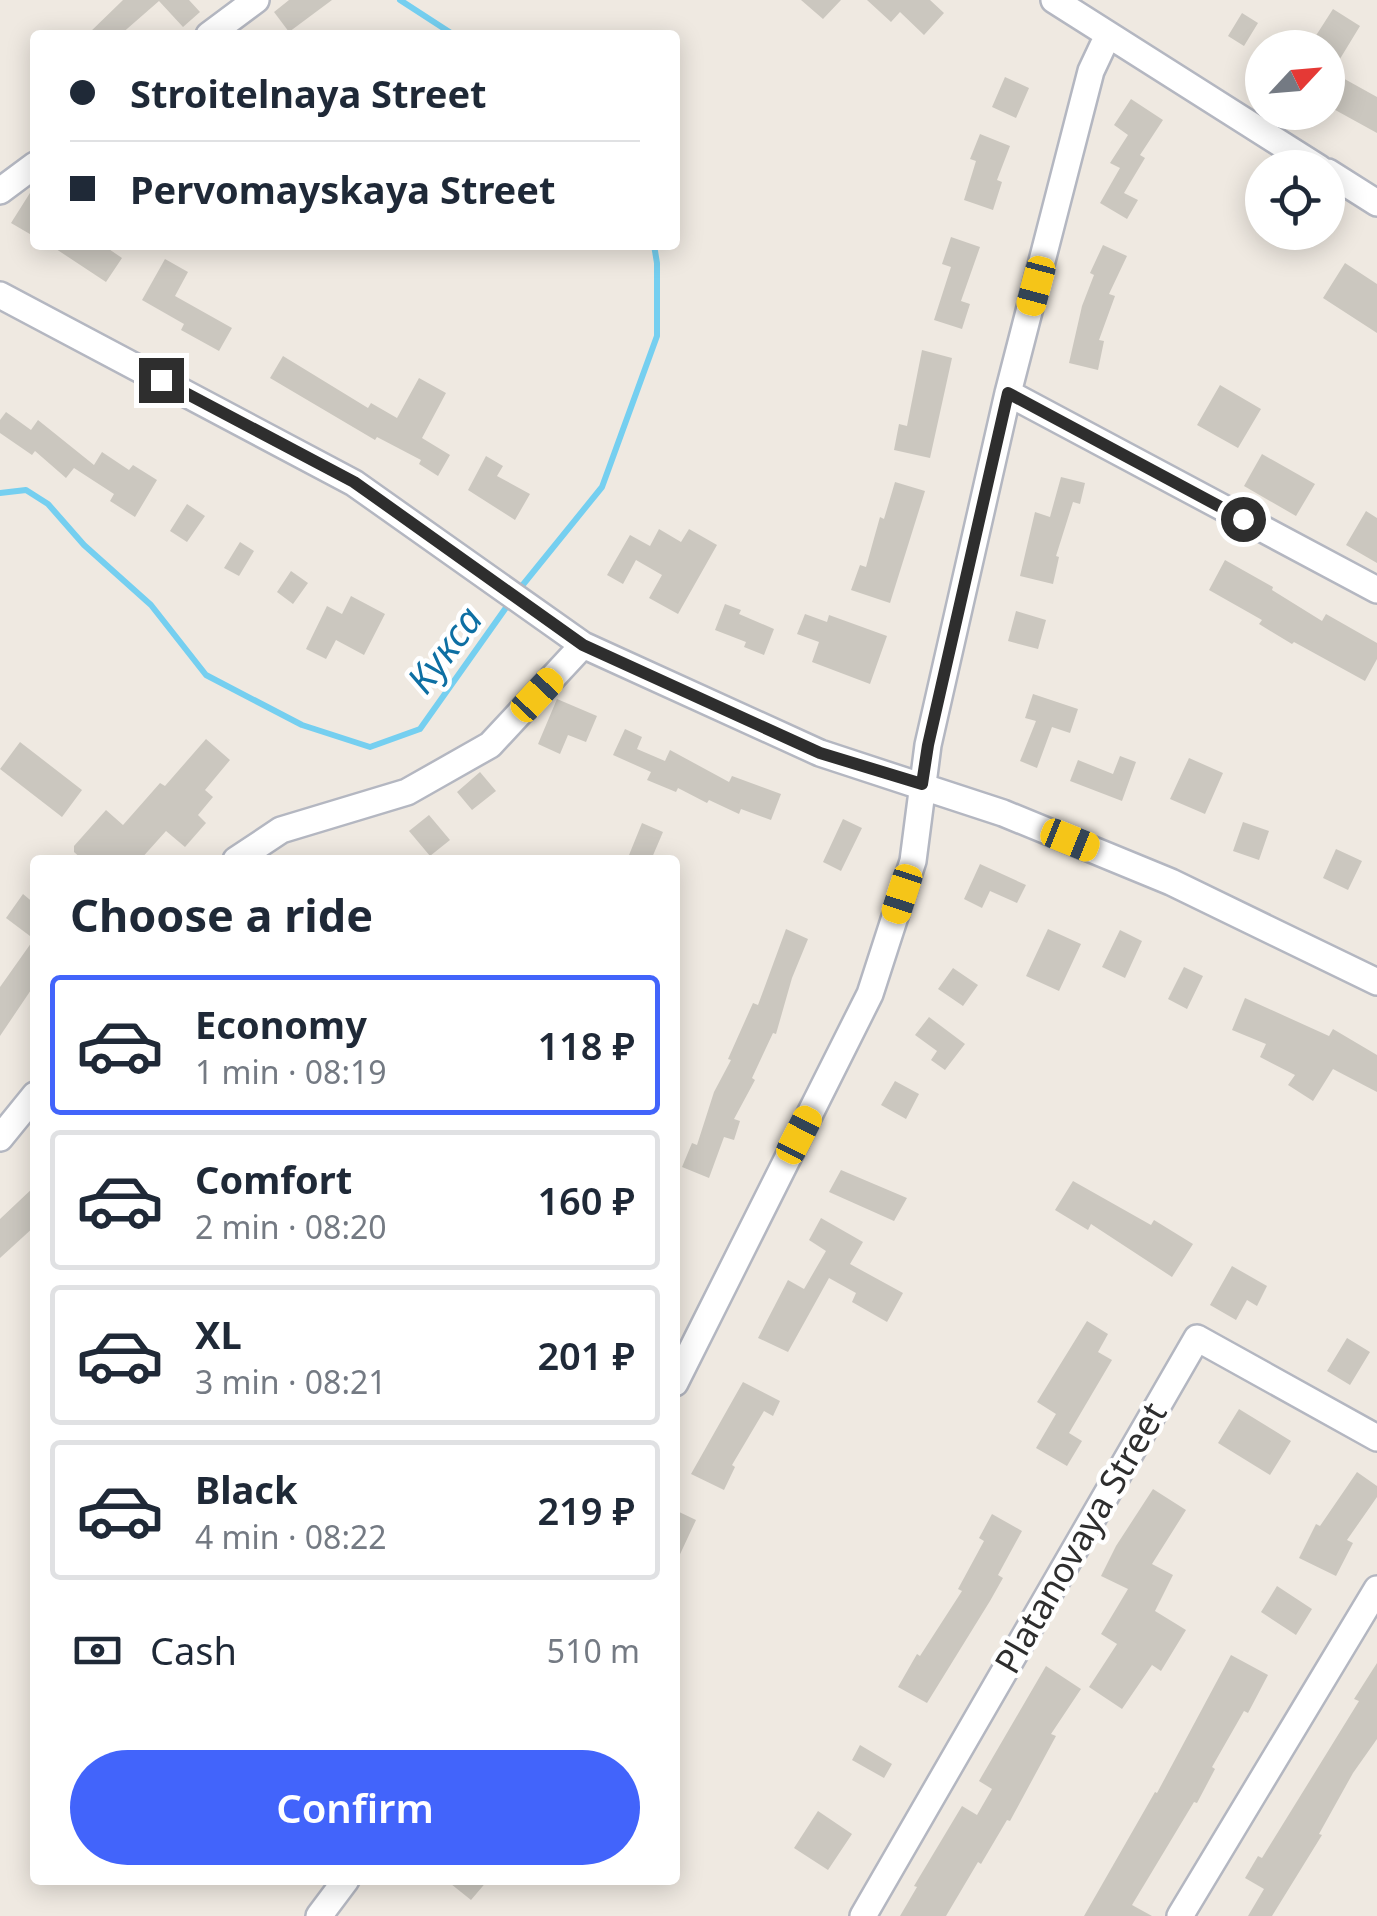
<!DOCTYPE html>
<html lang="en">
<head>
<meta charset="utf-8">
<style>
  body { margin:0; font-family:"Noto Sans",sans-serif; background:#f6f6f7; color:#1f2937; height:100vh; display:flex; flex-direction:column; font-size:38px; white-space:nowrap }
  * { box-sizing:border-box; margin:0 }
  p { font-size:32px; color:#747a83 }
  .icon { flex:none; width:55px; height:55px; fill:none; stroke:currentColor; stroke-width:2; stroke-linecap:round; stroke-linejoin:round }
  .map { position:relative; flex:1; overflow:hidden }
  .drawer { position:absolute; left:30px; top:855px; width:650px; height:1030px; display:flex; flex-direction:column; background:#fff; border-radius:10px; box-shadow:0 5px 25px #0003 }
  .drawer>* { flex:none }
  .banner { position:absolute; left:30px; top:30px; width:650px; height:220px; border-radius:10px; box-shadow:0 5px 25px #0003; display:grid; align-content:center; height:220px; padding:0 40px; background:#fff }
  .needle { width:65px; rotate:64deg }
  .buttons { position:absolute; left:1245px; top:30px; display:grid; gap:20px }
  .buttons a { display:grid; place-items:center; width:100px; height:100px; border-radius:50%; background:#fff; box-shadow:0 5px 25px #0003; font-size:50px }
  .end { position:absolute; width:45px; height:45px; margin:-22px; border:12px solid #2e2e2e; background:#fff; box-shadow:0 0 0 5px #fff }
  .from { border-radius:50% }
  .car { position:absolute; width:30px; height:60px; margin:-30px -15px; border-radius:12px; box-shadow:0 0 8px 2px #0007; background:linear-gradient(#f5c518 24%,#345 0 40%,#f5c518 0 76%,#345 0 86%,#f5c518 0) }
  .banner b { display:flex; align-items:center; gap:35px; height:95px; font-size:38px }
  .banner b+b { border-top:2px solid #e0e1e3 }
  .banner i { width:25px; height:25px; background:#1f2937 }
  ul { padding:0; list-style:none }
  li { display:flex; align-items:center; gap:30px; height:140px; margin:0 20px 15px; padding:0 20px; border:5px solid #e0e1e3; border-radius:10px }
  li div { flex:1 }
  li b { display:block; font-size:38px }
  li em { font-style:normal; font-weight:600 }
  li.current { border-color:#4264fb }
  li>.icon { width:90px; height:90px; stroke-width:1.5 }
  h2 { padding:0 40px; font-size:45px; line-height:120px }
  .pay { display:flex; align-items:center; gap:25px; height:110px; padding:0 40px; font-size:38px }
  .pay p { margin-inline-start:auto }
  .primary-button { display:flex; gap:20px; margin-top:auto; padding:20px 40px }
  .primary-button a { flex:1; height:115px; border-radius:60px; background:#4264fb; color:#fff; font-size:40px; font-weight:600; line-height:115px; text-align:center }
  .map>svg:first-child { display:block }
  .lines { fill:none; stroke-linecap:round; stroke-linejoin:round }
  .stream { stroke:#75cff0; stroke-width:6 }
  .building { fill:#cbc7bf }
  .minor-casing { stroke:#b4b7c1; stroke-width:30 }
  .minor { stroke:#fff; stroke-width:25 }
  .route { stroke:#2e2e2e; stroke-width:12 }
  .labels { text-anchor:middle; stroke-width:9; stroke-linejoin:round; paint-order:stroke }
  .street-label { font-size:35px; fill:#2e2e2e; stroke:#fff }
  .water-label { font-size:38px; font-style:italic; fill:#0d6fa3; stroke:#fff }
</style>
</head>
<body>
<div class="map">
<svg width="1377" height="1916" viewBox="0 0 1377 1916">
  <rect width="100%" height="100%" fill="#efe9e1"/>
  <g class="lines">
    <path class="stream" d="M 400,0 L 454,35
      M 0,493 L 26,490 L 48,504 L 84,545 L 151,605 L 206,675 L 302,725 L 370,747 L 420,729 L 510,602
      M 517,592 L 602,487 L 657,336 L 657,263 L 654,245"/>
  </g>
  <path class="building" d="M 123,0 L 189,0 L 200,12 L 183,27 L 159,1 L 120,35 L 87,35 Z
    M 289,0 L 332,0 L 289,32 L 274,12 Z
    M 801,0 L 841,0 L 823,19 Z
    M 867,0 L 930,0 L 944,13 L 924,35 L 900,12 L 891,22 Z
    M 1333,9 L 1360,26 L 1332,72 L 1377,97 L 1377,133 L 1328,106 L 1328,48 L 1308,48 Z
    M 1242,13 L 1258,23 L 1244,46 L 1228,36 Z
    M 1005,77 L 1029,88 L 1016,118 L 992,107 Z
    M 1131,99 L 1163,120 L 1140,155 L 1145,158 L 1124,193 L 1138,200 L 1127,219 L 1100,203 L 1120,168 L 1110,163 L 1128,135 L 1114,125 Z
    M 980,134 L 1010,146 L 997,180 L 1002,182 L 993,210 L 964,200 L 976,161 L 970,159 Z
    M 35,185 L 35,237 L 11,223 Z
    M 951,237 L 980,247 L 961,301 L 970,304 L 962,329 L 934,320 L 951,267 L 942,264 Z
    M 50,245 L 103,245 L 122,258 L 106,282 Z
    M 1103,245 L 1127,256 L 1109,294 L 1115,296 L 1099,340 L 1104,341 L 1098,370 L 1069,363 L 1082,306 L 1094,275 L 1090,273 Z
    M 165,259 L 188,272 L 175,296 L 232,328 L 219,351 L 181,330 L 184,324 L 142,300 Z
    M 1345,263 L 1377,284 L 1377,333 L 1323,298 Z
    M 922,350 L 952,358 L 930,458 L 894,450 L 899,424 L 907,426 Z
    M 283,356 L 368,408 L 371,403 L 397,418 L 419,378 L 446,393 L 422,438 L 450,455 L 438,476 L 419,464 L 421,460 L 377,437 L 375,440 L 270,378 Z
    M 1220,385 L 1261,409 L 1238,448 L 1197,425 Z
    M 6,412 L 31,430 L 38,420 L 94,465 L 102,452 L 129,470 L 133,465 L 157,480 L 135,517 L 110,501 L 114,494 L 74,468 L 66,478 L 35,451 L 32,455 L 0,433 L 0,420 Z
    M 1262,454 L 1315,484 L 1296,516 L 1244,486 Z
    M 486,456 L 503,466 L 497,476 L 530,494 L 515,520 L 468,490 Z
    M 1061,477 L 1085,483 L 1080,504 L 1073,502 L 1056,556 L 1059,557 L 1053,584 L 1020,576 L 1035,512 L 1050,517 Z
    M 895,482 L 925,491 L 890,603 L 851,590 L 860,565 L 866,567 L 880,517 L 884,519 Z
    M 187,504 L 205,516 L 187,542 L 170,531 Z
    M 1366,511 L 1377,518 L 1377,563 L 1346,545 Z
    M 659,529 L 681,542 L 689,529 L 717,545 L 678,614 L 649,598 L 662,575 L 636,560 L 623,584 L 607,575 L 630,535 L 650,546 Z
    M 240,542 L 254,551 L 239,576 L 224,568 Z
    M 1225,560 L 1273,587 L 1272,590 L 1322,621 L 1326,614 L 1377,643 L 1377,659 L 1365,681 L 1294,642 L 1292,644 L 1259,624 L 1262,620 L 1209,590 Z
    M 291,571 L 308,583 L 293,604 L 277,592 Z
    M 351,596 L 385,614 L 364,655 L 336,640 L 326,659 L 306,649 L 327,606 L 342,614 Z
    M 725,604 L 741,610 L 739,614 L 774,629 L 764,655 L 744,647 L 746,642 L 715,630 Z
    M 1016,611 L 1046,620 L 1038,649 L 1008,641 Z
    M 805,614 L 827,622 L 829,615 L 887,636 L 870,684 L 812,662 L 819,642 L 797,634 Z
    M 1033,694 L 1078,709 L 1070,733 L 1052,727 L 1037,768 L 1020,761 L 1036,721 L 1025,718 Z
    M 557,699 L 597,716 L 586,742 L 568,735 L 560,754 L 538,744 Z
    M 625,729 L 642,737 L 637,749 L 665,761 L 670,750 L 729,782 L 732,776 L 781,794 L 771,820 L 741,809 L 739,814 L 709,800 L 707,803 L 678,788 L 676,792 L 647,780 L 651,772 L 613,755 Z
    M 206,739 L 230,760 L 205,790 L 213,797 L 198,815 L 206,823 L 185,847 L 166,831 L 140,860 L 83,860 L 74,852 L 74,846 L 106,810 L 123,825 L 160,783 L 165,786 Z
    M 20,742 L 82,790 L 62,817 L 0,769 Z
    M 1120,756 L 1136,762 L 1122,801 L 1070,781 L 1078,760 L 1113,774 Z
    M 1189,758 L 1223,773 L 1205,814 L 1170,799 Z
    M 480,772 L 496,791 L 472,810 L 457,792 Z
    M 429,815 L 450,840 L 430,856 L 409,831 Z
    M 843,819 L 862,828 L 841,871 L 823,862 Z
    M 1243,822 L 1269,831 L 1259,860 L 1233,851 Z
    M 642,823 L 663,832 L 651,860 L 627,860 Z
    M 1336,849 L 1362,861 L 1348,890 L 1323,878 Z
    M 980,864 L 1026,885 L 1017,903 L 990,891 L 982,908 L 964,899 Z
    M 23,894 L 35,904 L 35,984 L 0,1036 L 0,987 L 34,939 L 6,918 Z
    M 786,929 L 808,939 L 792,978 L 776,1034 L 773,1033 L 752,1078 L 755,1080 L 734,1119 L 740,1121 L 734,1140 L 724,1137 L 709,1178 L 682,1167 L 692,1143 L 697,1145 L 714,1092 L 731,1060 L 728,1059 L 753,1003 L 758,1005 Z
    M 1048,929 L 1081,944 L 1059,991 L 1026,976 Z
    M 1120,930 L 1142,941 L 1125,978 L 1102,967 Z
    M 1184,967 L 1203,976 L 1187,1009 L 1168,999 Z
    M 953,968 L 978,985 L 963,1006 L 938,989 Z
    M 1245,998 L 1329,1036 L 1333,1029 L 1377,1055 L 1377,1092 L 1333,1069 L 1313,1101 L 1288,1085 L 1295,1075 L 1260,1057 L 1266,1044 L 1232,1030 Z
    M 929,1017 L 965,1044 L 945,1070 L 931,1060 L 937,1051 L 915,1035 Z
    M 895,1081 L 919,1094 L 906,1119 L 881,1105 Z
    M 841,1170 L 907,1198 L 894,1221 L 829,1192 Z
    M 1073,1181 L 1151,1225 L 1154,1220 L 1193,1244 L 1172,1277 L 1091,1224 L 1088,1230 L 1055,1210 Z
    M 35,1186 L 35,1226 L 0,1258 L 0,1219 Z
    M 821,1218 L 863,1242 L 850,1264 L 903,1293 L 887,1322 L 852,1302 L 856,1293 L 829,1278 L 788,1352 L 758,1338 L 788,1280 L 804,1289 L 826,1251 L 809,1240 Z
    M 1232,1266 L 1267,1286 L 1257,1306 L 1247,1300 L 1236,1320 L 1210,1305 Z
    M 1087,1321 L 1108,1334 L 1098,1352 L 1112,1360 L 1069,1433 L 1082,1441 L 1067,1466 L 1036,1448 L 1056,1414 L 1037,1402 Z
    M 1347,1338 L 1370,1352 L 1350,1385 L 1327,1371 Z
    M 743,1382 L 780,1401 L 773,1416 L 764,1411 L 732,1465 L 735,1467 L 724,1490 L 691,1474 Z
    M 1239,1409 L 1291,1441 L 1270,1475 L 1218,1443 Z
    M 1357,1472 L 1377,1486 L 1377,1497 L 1347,1540 L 1353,1543 L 1336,1576 L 1299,1558 L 1316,1524 L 1320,1526 Z
    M 1153,1489 L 1186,1510 L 1152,1564 L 1173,1575 L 1155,1611 L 1186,1630 L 1161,1671 L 1152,1665 L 1122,1709 L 1089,1687 L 1117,1644 L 1101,1634 L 1128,1589 L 1101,1576 L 1116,1546 Z
    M 675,1510 L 696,1520 L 675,1565 Z
    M 992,1514 L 1022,1531 L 998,1575 L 1003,1578 L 990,1601 L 927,1703 L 898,1687 L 917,1654 L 920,1656 L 962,1591 L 958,1589 L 984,1541 L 979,1538 Z
    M 1277,1586 L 1312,1609 L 1296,1635 L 1261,1612 Z
    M 1231,1655 L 1268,1675 L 1248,1713 L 1244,1711 L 1212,1767 L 1215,1769 L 1197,1803 L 1194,1802 L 1132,1905 L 1152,1916 L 1084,1916 L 1155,1792 L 1157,1793 Z
    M 1377,1663 L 1377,1739 L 1353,1773 L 1319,1834 L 1322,1835 L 1272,1916 L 1248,1916 L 1264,1889 L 1245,1878 L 1258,1856 L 1262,1858 L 1359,1701 L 1354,1699 Z
    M 1046,1666 L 1081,1689 L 1051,1734 L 1056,1736 L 1010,1821 L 1007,1820 L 981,1864 L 978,1862 L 946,1916 L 900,1916 L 917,1887 L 914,1886 L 962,1806 L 977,1815 L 992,1789 L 979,1781 Z
    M 860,1745 L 892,1764 L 884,1778 L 852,1760 Z
    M 818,1811 L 852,1834 L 828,1870 L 794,1848 Z
    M 446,1880 L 488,1880 L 471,1900 Z"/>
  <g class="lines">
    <g class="minor-casing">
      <path id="minor" d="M 1054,0 L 1319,168
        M 209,35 L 256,0
        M 1328,172 L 1377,203
        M 0,191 L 35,165
        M 0,295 L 354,483 L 583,645 L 820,753 L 1003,813 L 1171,882 L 1377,982
        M 1008,393 L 1377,590
        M 236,860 L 281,830 L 407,792 L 490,745 L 583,645
        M 0,1138 L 35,1095
        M 675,1383 L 870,994 L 913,861 L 928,745 L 1008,393 L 1091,71 L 1107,37
        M 319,1916 L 346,1880
        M 863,1916 L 1197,1338 L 1377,1438
        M 1180,1916 L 1377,1589"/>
    </g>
    <use href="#minor" class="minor"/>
  </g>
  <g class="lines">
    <path class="route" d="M 161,380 L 354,482 L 583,645 L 820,753 L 922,784 L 928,745 L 1008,393 L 1243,519"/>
  </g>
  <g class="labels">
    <g class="street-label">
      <text transform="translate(1081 1538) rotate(-60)" y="12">Platanovaya Street</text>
    </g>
    <g class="water-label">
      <text transform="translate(445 650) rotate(-53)" y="13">Кукса</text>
    </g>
  </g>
</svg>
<div class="buttons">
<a><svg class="needle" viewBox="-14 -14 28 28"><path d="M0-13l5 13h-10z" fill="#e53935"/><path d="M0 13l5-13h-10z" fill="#747a83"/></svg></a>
<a><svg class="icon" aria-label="locate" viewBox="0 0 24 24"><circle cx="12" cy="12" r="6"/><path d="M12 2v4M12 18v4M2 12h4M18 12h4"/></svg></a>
</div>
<i class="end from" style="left:1243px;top:519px"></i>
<i class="end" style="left:161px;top:380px"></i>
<i class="car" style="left:1036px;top:286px;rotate:195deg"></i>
<i class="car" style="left:537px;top:695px;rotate:43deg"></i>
<i class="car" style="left:1070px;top:840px;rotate:112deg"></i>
<i class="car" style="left:902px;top:894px;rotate:198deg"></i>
<i class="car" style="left:799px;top:1135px;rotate:27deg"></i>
<div class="banner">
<b><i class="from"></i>Stroitelnaya Street</b>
<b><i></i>Pervomayskaya Street</b>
</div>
<section class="drawer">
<h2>Choose a ride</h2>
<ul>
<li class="current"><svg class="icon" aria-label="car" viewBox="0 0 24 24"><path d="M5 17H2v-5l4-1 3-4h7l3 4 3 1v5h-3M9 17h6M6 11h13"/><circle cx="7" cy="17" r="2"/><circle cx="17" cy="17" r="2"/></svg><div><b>Economy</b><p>1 min · 08:19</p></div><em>118 ₽</em></li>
<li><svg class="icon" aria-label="car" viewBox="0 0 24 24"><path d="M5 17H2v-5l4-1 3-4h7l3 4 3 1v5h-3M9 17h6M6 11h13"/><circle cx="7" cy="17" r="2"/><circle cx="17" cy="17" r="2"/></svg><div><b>Comfort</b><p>2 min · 08:20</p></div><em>160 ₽</em></li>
<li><svg class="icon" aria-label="car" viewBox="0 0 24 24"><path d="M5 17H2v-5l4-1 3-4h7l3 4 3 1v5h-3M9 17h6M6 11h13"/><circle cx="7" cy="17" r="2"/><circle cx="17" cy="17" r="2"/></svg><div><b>XL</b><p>3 min · 08:21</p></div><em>201 ₽</em></li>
<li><svg class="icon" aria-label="car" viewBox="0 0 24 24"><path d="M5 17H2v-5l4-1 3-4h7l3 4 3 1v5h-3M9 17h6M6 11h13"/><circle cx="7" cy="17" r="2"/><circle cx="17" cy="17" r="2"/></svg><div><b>Black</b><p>4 min · 08:22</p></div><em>219 ₽</em></li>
</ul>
<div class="pay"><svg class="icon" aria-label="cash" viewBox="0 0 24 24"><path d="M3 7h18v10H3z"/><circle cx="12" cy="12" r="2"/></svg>Cash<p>510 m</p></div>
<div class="primary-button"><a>Confirm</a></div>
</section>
</div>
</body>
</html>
